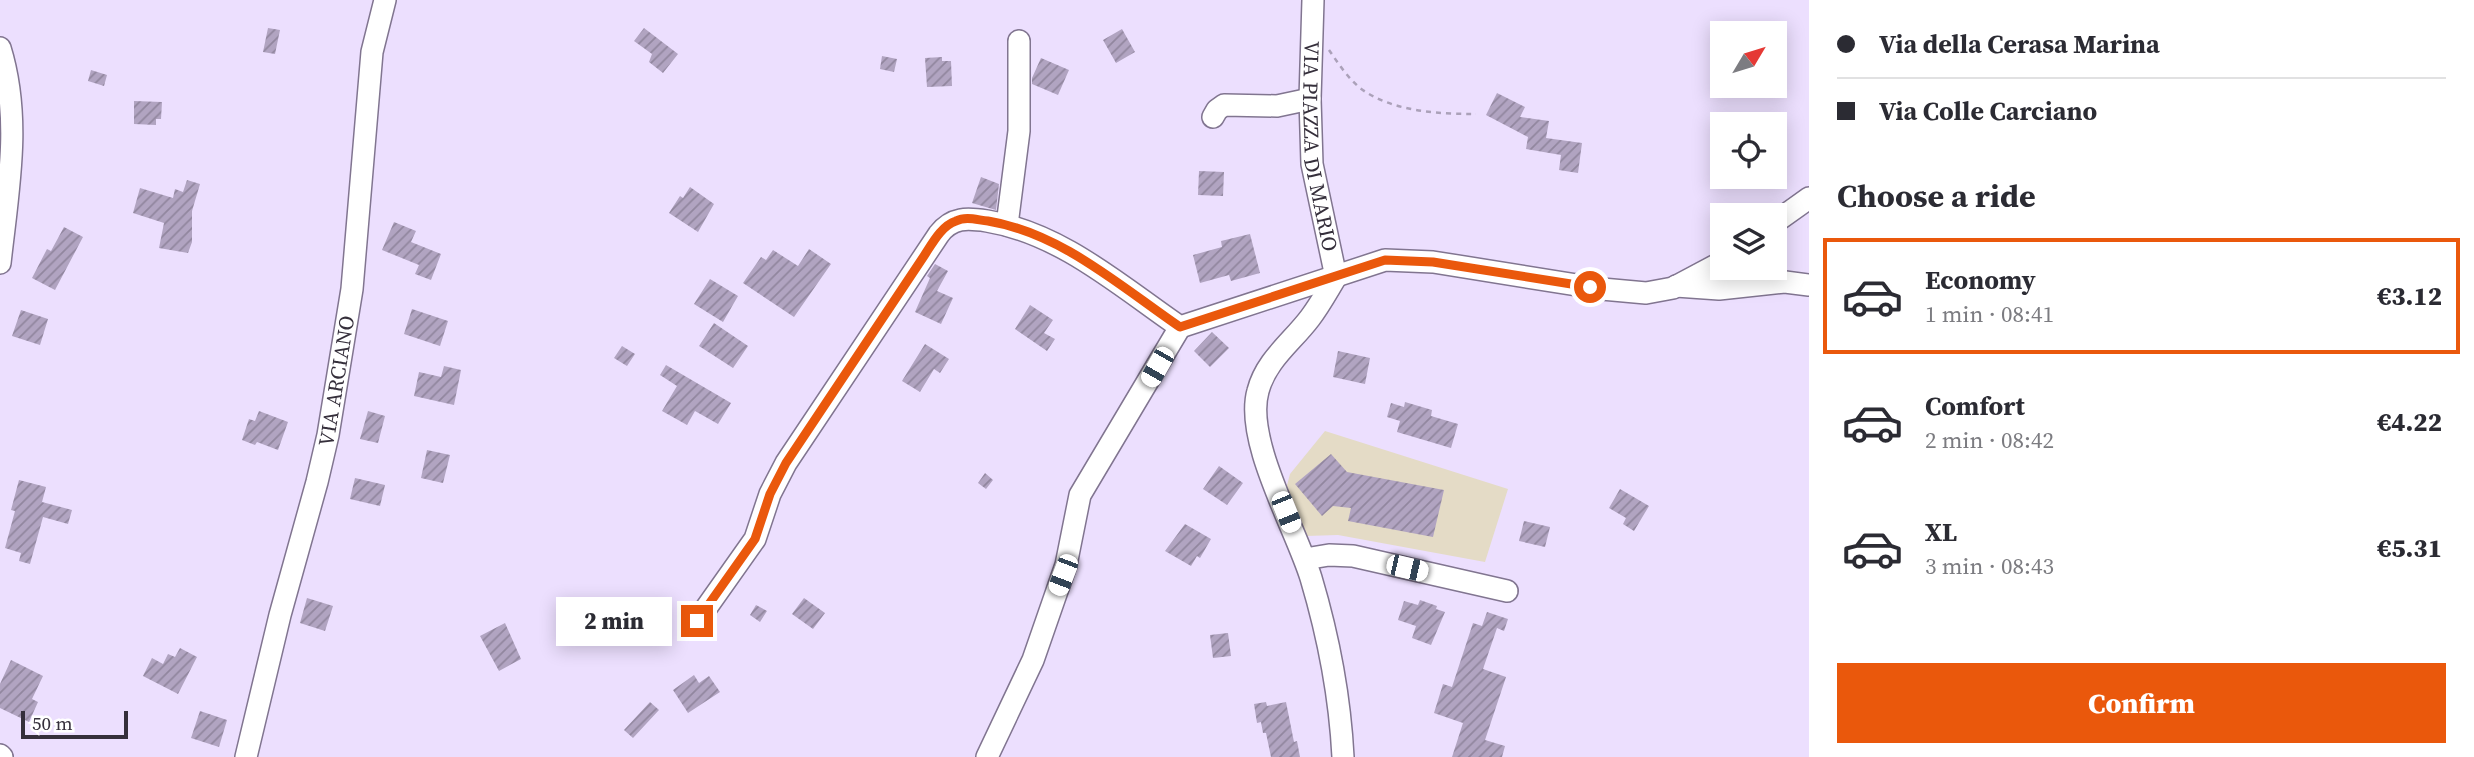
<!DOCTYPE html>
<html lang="en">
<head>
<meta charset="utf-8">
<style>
  body { margin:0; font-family:"Source Serif 4",serif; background:#f2f2f3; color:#2b2b33; height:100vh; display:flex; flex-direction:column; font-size:26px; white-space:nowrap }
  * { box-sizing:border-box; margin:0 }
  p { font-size:23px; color:#7c7c81 }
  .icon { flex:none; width:38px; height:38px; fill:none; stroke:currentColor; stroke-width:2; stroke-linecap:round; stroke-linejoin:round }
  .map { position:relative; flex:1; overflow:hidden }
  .sheet { display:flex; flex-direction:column; background:#fff; width:665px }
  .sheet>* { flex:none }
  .banner { display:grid; align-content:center; height:154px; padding:0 28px; background:#fff }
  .needle { width:46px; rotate:52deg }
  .buttons { position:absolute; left:1710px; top:21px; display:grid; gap:14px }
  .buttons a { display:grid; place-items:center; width:77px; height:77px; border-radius:0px; background:#fff; box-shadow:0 4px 18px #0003; font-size:35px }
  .scale { position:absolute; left:21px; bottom:18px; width:107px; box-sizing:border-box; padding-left:7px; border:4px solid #352f3b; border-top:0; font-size:19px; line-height:24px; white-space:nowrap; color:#352f3b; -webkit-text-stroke:5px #fff; paint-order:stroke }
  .end { position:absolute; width:32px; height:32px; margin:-16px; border:9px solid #ea580c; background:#fff; box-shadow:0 0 0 4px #fff }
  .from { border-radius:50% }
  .bubble { position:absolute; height:49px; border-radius:0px; background:#fff; box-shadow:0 4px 18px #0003; font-size:23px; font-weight:800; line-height:49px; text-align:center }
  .car { position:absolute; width:21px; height:42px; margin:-21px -10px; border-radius:9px; box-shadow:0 0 5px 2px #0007; background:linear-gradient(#fff 24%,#345 0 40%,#fff 0 76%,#345 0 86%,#fff 0) }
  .banner b { display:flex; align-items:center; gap:24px; height:66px; font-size:26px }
  .banner b+b { border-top:2px solid #e1e1e2 }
  .banner i { width:18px; height:18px; background:#2b2b33 }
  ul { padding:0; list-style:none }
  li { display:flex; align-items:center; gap:21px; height:116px; margin:0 14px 10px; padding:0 14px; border:4px solid transparent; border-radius:0px }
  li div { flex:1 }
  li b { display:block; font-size:26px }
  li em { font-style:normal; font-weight:800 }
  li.selected { border-color:#ea580c }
  li>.icon { width:63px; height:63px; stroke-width:1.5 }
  h2 { padding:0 28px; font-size:32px; line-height:84px }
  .action { display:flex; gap:14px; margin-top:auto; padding:14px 28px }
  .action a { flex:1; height:80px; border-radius:0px; background:#ea580c; color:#fff; font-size:28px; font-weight:800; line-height:80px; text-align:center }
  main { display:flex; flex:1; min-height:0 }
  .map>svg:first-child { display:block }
  .education { fill:#e4dbc6 }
  .building { fill:url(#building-hatch) }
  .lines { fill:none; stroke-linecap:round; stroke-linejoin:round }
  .minor-casing { stroke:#817590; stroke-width:24 }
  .path { stroke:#aba1b9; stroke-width:2.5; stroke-dasharray:5 5; stroke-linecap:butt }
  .minor { stroke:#fff; stroke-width:21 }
  .route { stroke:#ea580c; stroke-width:9 }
  .labels { text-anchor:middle; stroke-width:5; stroke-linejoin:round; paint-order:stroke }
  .street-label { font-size:21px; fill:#352f3b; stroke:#fff }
</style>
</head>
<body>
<main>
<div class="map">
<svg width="1809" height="757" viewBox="0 0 1809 757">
  <defs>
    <pattern id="building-hatch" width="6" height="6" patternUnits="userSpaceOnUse" patternTransform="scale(1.75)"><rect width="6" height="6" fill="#b1a4c1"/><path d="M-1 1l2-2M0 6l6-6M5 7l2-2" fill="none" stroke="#91869e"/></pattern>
  </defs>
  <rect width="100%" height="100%" fill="#ecdffe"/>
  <path class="education" d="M 1325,431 L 1508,489 L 1485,562 L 1338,535 L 1306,536 L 1286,489 L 1290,474 Z"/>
  <path class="building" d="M 268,28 L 280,30 L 275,54 L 263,52 Z
    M 644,28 L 678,54 L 663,73 L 649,62 L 652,54 L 634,41 Z
    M 1122,29 L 1135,52 L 1116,63 L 1103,40 Z
    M 882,56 L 897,59 L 894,72 L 880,69 Z
    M 942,57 L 942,61 L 951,61 L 952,86 L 927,87 L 925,58 Z
    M 1041,58 L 1069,70 L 1058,95 L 1032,84 L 1032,78 Z
    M 91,70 L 107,75 L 104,86 L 88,81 Z
    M 1497,93 L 1525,107 L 1520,117 L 1549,121 L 1546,138 L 1582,143 L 1578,173 L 1559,170 L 1561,155 L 1526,149 L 1528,137 L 1486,115 Z
    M 134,101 L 162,102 L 161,119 L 156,119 L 156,125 L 134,124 Z
    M 1199,171 L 1224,172 L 1223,196 L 1198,195 Z
    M 981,177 L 999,184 L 996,210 L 972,203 Z
    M 187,180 L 200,184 L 192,211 L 192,242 L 188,253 L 159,248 L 164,223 L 133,213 L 140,188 L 173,198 L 175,189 L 183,192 Z
    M 690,187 L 714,204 L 698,232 L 669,213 L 680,196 L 683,198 Z
    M 394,222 L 416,231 L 411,242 L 441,254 L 431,280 L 415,274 L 419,265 L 382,250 Z
    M 64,227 L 83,237 L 55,290 L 32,278 L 47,249 L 51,251 Z
    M 1250,234 L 1260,273 L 1231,281 L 1229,275 L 1200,283 L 1193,255 L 1222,247 L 1221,241 Z
    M 809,249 L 831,264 L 794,317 L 743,283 L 761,257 L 766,260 L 773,250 L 798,266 Z
    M 935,264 L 948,271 L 937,291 L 953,298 L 941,324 L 915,312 L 930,278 L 927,276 Z
    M 710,279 L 738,296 L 723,322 L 694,304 Z
    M 1030,305 L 1053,320 L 1044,333 L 1055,339 L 1047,351 L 1015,329 Z
    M 412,309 L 448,321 L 440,346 L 404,334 Z
    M 21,310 L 48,319 L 40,345 L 12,336 Z
    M 714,323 L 748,346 L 733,368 L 699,346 Z
    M 1212,332 L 1229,348 L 1210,367 L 1194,351 Z
    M 925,344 L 949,359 L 940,373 L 934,369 L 920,392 L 902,381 Z
    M 622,346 L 635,354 L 627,366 L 614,358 Z
    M 1338,351 L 1370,358 L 1365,384 L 1333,377 Z
    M 666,365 L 731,403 L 718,424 L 695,411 L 687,425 L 662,411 L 677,386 L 660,375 Z
    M 444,366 L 461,370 L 454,405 L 414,396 L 419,372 L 441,377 Z
    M 1405,402 L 1432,410 L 1431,416 L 1458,424 L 1451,448 L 1397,432 L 1400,421 L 1387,417 L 1391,403 L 1404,407 Z
    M 259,411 L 288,422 L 278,450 L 257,442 L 255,445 L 242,440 L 249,419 L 255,421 Z
    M 368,411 L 385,416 L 378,443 L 360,439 Z
    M 427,450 L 450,455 L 443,483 L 421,478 Z
    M 1331,454 L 1347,472 L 1444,490 L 1433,537 L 1348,521 L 1351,508 L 1333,506 L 1322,516 L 1295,484 Z
    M 1219,466 L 1243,483 L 1227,505 L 1203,489 Z
    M 985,473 L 993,480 L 986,489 L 978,483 Z
    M 355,478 L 385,485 L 380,506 L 350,499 Z
    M 19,480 L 46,487 L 42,502 L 72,510 L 68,524 L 43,517 L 30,564 L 19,561 L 21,553 L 5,548 L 15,511 L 11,510 Z
    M 1620,489 L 1649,506 L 1634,531 L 1623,524 L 1626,518 L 1609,508 Z
    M 1524,521 L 1550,527 L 1545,547 L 1519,541 Z
    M 1185,524 L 1211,539 L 1200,558 L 1197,556 L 1191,566 L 1165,551 Z
    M 307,598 L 333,606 L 325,631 L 300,623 Z
    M 804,598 L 825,613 L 813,629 L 792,614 Z
    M 1420,600 L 1437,606 L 1436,609 L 1445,612 L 1431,645 L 1412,638 L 1416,626 L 1398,620 L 1404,601 L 1418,605 Z
    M 756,605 L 767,611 L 760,622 L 750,615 Z
    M 1487,612 L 1508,619 L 1504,631 L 1497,628 L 1483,669 L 1506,677 L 1485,740 L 1505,746 L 1502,757 L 1452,757 L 1463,723 L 1434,713 L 1443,684 L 1452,687 L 1473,623 L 1482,626 Z
    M 505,623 L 521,659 L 499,671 L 480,636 Z
    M 1228,633 L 1231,656 L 1213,658 L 1210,635 Z
    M 180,648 L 197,657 L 178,694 L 143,676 L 152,658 L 163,664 L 168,654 L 175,657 Z
    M 11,660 L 43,676 L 32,699 L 38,702 L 29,722 L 0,708 L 0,684 Z
    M 694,675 L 699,683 L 709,676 L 720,692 L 688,713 L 673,690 Z
    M 650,702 L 659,710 L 633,738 L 624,730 Z
    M 1266,702 L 1267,706 L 1286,702 L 1294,742 L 1297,741 L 1300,757 L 1271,757 L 1266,733 L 1263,733 L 1261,722 L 1257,723 L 1254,704 Z
    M 200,711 L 227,720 L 219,747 L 191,738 Z"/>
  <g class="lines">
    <g class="minor-casing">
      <g id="minor">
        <path id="s1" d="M 1313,0 L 1310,99 L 1312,164 L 1336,277 C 1328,290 1320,305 1310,318 C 1292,342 1266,360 1258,391 C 1244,440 1296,529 1311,578 C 1328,635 1340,698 1343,757"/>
        <path d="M 0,48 C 22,119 8,190 0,263"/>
        <path d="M 1213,117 L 1217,110 L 1224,105 L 1277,106 L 1310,99"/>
        <path d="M 1774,223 L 1809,198"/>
        <path d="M 1007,225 L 1019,131 L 1019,41"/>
        <path d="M 1676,286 L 1719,289 L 1785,282 L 1809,285"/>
        <path d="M 1305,559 L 1329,555 L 1353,556 L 1507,591"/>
        <path d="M 697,621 L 755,539 L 770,494 L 786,463 L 939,234 C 952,217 967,218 987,221 C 1061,233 1120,286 1180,327 L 1385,260 L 1433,262 L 1602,289 L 1646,293 L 1673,288 L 1722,262"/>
        <path d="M 0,755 L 2,757"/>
        <path id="s2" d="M 246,757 L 280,615 L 317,482 L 328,435 L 352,289 L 372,52 L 385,0"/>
        <path d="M 987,757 L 1033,660 L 1066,565 L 1080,495 L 1180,327"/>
      </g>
    </g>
    <path class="path" d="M 1329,50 C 1338,63 1347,77 1360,88 C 1392,112 1439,114 1476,114"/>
    <use href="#minor" class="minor"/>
  </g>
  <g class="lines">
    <path class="route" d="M 697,621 L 755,539 L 770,494 L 786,463 L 924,256 C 932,244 941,226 956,221 C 966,216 977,220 988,221 C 1061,233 1120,286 1180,327 L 1385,260 L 1433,262 L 1590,287"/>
  </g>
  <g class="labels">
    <g class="street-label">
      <text dy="7" stroke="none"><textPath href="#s1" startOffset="147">VIA PIAZZA DI MARIO</textPath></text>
      <text dy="7" stroke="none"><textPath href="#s2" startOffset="387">VIA ARCIANO</textPath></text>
    </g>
  </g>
</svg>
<div class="buttons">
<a><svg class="needle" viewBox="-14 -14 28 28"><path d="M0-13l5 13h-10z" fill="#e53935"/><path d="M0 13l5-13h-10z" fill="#7c7c81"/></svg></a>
<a><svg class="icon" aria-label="locate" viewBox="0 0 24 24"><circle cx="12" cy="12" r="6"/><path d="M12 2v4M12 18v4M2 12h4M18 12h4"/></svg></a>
<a><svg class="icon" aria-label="layers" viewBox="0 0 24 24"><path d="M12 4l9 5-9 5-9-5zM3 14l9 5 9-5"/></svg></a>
</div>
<div class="scale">50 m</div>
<i class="end from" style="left:1590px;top:287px"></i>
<i class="end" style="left:697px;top:621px"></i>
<div class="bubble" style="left:556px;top:597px;width:116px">2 min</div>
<i class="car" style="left:1157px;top:367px;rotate:210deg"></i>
<i class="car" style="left:1286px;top:512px;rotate:158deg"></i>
<i class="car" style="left:1407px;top:568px;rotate:103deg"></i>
<i class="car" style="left:1063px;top:575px;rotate:201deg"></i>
</div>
<section class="sheet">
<div class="banner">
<b><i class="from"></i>Via della Cerasa Marina</b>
<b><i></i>Via Colle Carciano</b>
</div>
<h2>Choose a ride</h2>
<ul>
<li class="selected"><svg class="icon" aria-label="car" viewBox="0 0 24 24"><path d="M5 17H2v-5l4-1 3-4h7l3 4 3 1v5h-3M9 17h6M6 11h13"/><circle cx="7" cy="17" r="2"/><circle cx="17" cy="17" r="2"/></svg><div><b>Economy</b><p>1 min · 08:41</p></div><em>€3.12</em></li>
<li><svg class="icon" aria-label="car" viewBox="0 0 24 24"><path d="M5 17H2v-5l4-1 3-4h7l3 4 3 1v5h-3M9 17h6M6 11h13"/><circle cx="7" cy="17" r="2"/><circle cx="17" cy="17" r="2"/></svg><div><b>Comfort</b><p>2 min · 08:42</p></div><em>€4.22</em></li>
<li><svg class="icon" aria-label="car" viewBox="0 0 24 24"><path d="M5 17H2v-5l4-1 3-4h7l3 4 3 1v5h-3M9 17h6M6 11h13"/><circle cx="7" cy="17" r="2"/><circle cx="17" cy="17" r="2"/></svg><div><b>XL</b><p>3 min · 08:43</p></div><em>€5.31</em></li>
</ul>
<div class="action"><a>Confirm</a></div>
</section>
</main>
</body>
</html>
